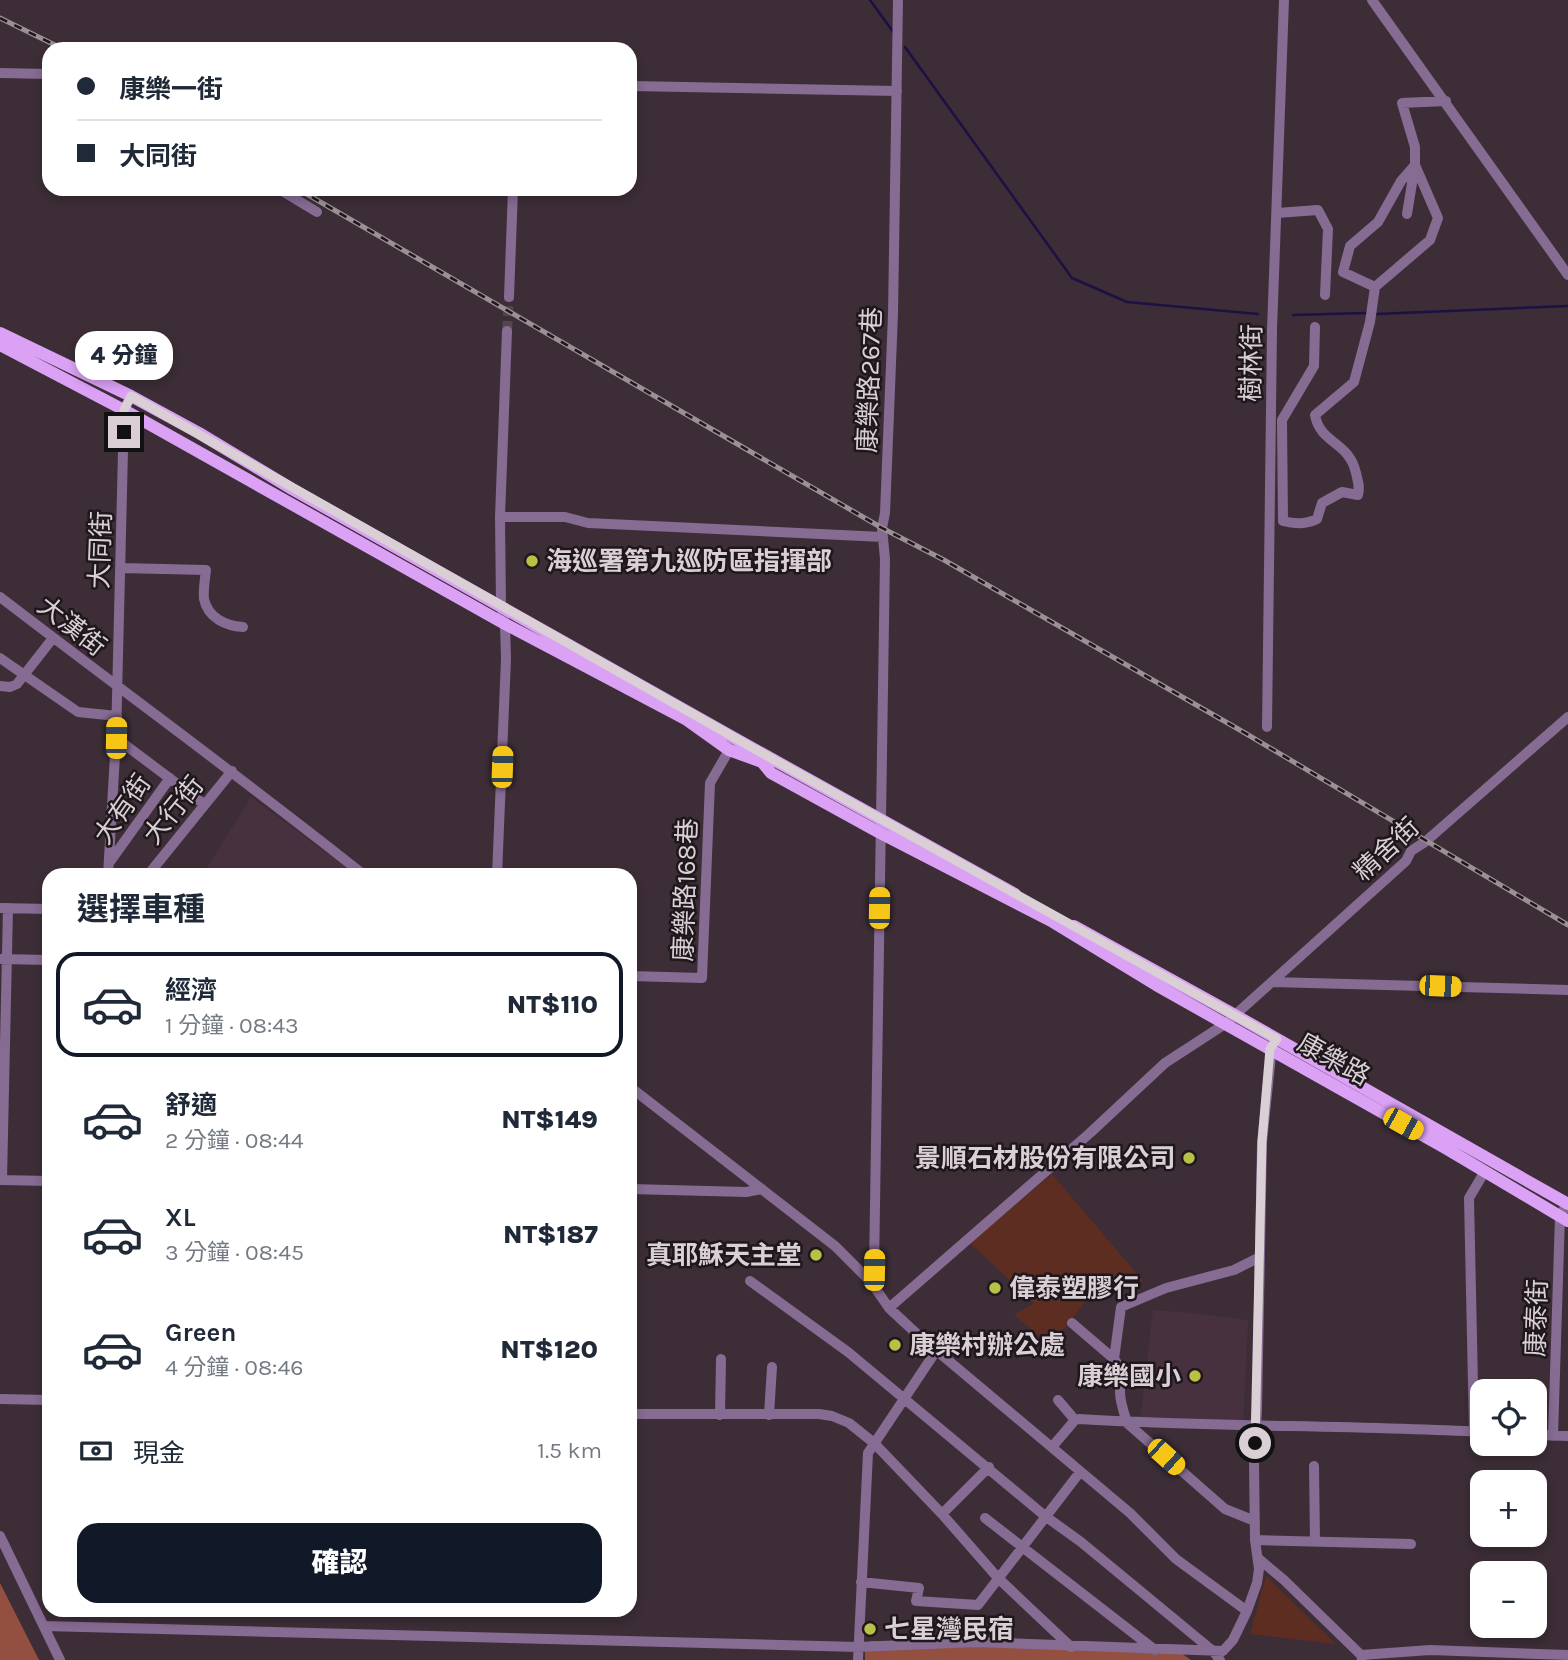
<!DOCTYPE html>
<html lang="zh-TW">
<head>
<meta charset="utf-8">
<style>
  body { margin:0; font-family:Karla,"Noto Sans TC",sans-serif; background:#f6f6f7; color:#1f2937; height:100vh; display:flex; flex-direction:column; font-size:26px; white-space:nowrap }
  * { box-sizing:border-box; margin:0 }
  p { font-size:23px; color:#747a83 }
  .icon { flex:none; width:38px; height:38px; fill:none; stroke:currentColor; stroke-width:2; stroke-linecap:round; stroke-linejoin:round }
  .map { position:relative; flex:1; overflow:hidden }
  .side { position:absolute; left:42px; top:868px; width:595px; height:749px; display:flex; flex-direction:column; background:#fff; border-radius:21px; box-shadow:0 4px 10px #0003 }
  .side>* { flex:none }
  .banner { position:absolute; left:42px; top:42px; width:595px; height:154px; border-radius:21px; box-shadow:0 4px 10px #0003; display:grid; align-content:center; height:154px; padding:0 35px; background:#fff }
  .controls { position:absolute; left:1470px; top:1379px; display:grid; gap:14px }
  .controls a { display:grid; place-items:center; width:77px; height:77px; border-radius:14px; background:#fff; box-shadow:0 4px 10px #0003; font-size:35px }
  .end { position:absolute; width:32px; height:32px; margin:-16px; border:9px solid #d9cfd5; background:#111; box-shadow:0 0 0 4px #111 }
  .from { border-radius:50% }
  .bubble { position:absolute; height:49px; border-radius:21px; background:#fff; box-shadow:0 4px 10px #0003; font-size:23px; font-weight:800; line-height:49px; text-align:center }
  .car { position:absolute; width:21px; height:42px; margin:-21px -10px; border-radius:9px; box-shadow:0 0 5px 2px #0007; background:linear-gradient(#f5c518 24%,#345 0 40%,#f5c518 0 76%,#345 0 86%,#f5c518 0) }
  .banner b { display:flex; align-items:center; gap:24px; height:66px; font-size:26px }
  .banner b+b { border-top:2px solid #e0e1e3 }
  .banner i { width:18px; height:18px; background:#1f2937 }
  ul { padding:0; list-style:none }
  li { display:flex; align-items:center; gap:21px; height:105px; margin:0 14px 10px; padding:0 21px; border:4px solid transparent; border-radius:21px }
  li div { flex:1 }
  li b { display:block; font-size:26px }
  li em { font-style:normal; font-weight:800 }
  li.on { border-color:#111827 }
  li>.icon { width:63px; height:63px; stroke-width:1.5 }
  h2 { padding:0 35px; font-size:32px; line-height:84px }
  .pay { display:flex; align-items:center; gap:18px; height:77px; padding:0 35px; font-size:26px }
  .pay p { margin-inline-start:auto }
  .button { display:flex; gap:14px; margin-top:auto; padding:14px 35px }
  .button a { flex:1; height:80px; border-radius:21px; background:#111827; color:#fff; font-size:28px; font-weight:800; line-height:80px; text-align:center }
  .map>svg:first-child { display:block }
  .built { fill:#47313f }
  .green { fill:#5e2d22 }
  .forest { fill:#935041 }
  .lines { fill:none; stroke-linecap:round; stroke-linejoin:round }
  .stream { stroke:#1d1045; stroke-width:2.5 }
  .minor-tunnel { stroke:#54454e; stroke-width:10; stroke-dasharray:10 5; stroke-linecap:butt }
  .minor { stroke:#866b93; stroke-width:10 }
  .major { stroke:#dba1f5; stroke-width:12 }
  .rail-casing { stroke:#9c9097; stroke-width:5 }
  .rail { stroke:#1e171c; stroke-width:2.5; stroke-dasharray:8; stroke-linecap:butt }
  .route { stroke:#d9cfd5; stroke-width:9 }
  .poi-dot { fill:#b9c046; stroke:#1e171c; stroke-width:2.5 }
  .labels { text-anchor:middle; stroke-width:5; stroke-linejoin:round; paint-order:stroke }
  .street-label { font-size:26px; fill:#d9cfd5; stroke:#1e171c }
  .poi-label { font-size:26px; font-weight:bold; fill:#d9cfd5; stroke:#1e171c; text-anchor:start }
</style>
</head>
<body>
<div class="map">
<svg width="1568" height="1660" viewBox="0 0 1568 1660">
  <rect width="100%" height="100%" fill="#3c2d36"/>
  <path class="built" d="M 251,797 L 356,875 L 210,875 L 205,871 Z
    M 1153,1310 L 1202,1314 L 1248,1320 L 1243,1426 L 1140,1421 Z"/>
  <path class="green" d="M 1052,1174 L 1143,1281 L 1088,1298 L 1051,1346 L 1014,1315 L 1034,1303 L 970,1243 Z
    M 1266,1576 L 1336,1644 L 1250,1634 Z"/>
  <path class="forest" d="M 0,1583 L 39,1660 L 0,1660 Z
    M 870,1641 L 1178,1651 L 1191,1660 L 865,1660 L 865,1649 Z"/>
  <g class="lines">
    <path class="stream" d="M 870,0 L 894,33
      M 905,47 L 1072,278 L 1127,302 L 1258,314
      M 1377,314 L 1568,306
      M 1293,315 L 1366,313"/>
    <path class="minor-tunnel" d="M 507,331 L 509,297"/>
    <path class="minor" d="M 1372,0 L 1568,275
      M 0,73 L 49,74
      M 630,86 L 897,91
      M 279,189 L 317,212
      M 1277,213 L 1318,210 L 1328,229 L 1325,295
      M 1407,214 L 1415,165 L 1415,147 L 1402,103 L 1446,101
      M 509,297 L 513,189
      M 1315,327 L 1314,366 L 1282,420 L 1283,521 C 1294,524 1307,524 1317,519 L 1322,503 L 1342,492 L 1358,495 C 1360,487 1358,481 1356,473 C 1349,441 1320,444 1315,415 L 1354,382 L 1370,322 L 1375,287 L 1343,272 L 1350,246 L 1378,222 L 1401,181 L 1415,165 L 1438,218 L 1430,240 L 1375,287
      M 500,517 L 565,517 L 588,523 L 883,537
      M 120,568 L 206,570 C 205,579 203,591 204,599 C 208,618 226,626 243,627
      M 0,597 C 121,690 245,780 364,875
      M 0,658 L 78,712 L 117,716
      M 0,686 L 10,687 L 17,684 L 53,638
      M 1267,727 L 1272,330 L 1284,0
      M 116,738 L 204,804
      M 109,863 L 170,778
      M 108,875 L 116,738 L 124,410 L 131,396
      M 148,875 L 232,771
      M 497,875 L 506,659 L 505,624 L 501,605 L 500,517 L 507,331
      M 0,908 L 49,909
      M 0,959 L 49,960
      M 630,976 L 702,978 L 710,783 L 732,745
      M 1272,982 L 1568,990
      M 630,1087 L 835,1246 L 871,1282 L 889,1308 L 918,1335 L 1130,1513 L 1176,1559 L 1247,1611
      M 0,1180 L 49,1181
      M 2,1180 L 8,908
      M 630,1189 L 746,1192 L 762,1189
      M 750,1281 L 848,1352 L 1045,1516 L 1081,1542 L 1213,1651 L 1220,1660
      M 871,1282 L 874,1270 L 885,559 L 882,528 L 885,513 L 893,314 L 898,0
      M 889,1308 L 1090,1133 L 1165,1063 L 1225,1024 L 1406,861 L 1411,851 L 1425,842 L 1568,717
      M 1072,1323 L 1114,1359
      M 0,1399 L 49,1400
      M 1058,1400 L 1075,1420
      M 630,1414 L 819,1414 L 832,1416 L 849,1423 L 874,1443 L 942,1514 L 998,1578 L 1071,1647
      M 720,1415 L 721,1359
      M 769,1415 L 772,1367
      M 1127,1422 C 1124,1413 1120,1402 1120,1392 C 1120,1379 1123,1370 1114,1359 L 1121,1307 L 1166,1288 L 1234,1270 L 1260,1257
      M 1127,1423 L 1225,1509 L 1255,1521
      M 1474,1431 L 1469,1198 L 1485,1171
      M 1535,1435 L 1568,1436
      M 1553,1436 L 1560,1216 L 1567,1204
      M 1052,1447 L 1075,1420 L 1079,1419 C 1213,1427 1348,1425 1482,1432
      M 1314,1466 L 1315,1541
      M 942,1514 L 989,1467
      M 985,1518 L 1155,1650
      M 0,1536 L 60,1660
      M 1255,1540 L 1411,1544
      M 1259,1559 L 1284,1580 L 1361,1655 L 1362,1659
      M 861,1582 L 919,1588 L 916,1601 L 978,1605 L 1080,1472
      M 44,1626 L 858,1647 L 976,1642 L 1223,1651 L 1233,1640 L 1247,1611 L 1257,1583 L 1259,1569 L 1255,1540 L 1254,1463 L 1257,1410 L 1262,1142 L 1272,1046
      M 1361,1655 L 1430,1650 L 1568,1655
      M 858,1660 L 868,1453 L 936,1351"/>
    <path class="major" d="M 0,333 L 131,396 L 199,433 L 292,489 L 736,739 L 1015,894
      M 0,345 L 124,410 L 505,624 L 687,720 L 729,750 L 762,762 L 771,773 L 880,833 L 1051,921 L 1156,985 L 1447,1149 L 1568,1221
      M 1074,926 L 1235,1015 L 1568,1204"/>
    <g class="rail-casing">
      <path id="rail" d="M 0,18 L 63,49
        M 298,189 L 882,528 L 944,560 L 1245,733 L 1568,925"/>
    </g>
    <use href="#rail" class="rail"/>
  </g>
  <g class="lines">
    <path class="route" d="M 124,432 L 124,410 L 131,396 L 760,752 L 1277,1039 L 1270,1049 L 1262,1142 L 1255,1443"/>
  </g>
  <g class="poi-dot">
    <circle cx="532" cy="561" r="7"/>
    <circle cx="1189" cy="1158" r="7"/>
    <circle cx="816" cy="1255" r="7"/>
    <circle cx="995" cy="1288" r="7"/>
    <circle cx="895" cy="1345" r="7"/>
    <circle cx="1195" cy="1376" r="7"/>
    <circle cx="870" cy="1629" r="7"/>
  </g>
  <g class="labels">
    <g class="street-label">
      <text transform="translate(1251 363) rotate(-89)" y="9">樹林街</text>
      <text transform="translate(869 380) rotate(-88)" y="9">康樂路267巷</text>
      <text transform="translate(100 550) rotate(-88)" y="9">大同街</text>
      <text transform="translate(72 626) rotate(38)" y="9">大漢街</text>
      <text transform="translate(122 809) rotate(-55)" y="9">大有街</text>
      <text transform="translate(173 810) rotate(-51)" y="9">大行街</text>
      <text transform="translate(1386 849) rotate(-43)" y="9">精舍街</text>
      <text transform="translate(685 890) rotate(-88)" y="9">康樂路168巷</text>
      <text transform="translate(1334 1059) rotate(29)" y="9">康樂路</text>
      <text transform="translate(1536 1318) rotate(-88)" y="9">康泰街</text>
    </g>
    <g class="poi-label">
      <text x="546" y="570">海巡署第九巡防區指揮部</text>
      <text x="1175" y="1167" text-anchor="end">景順石材股份有限公司</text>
      <text x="802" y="1264" text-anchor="end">真耶穌天主堂</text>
      <text x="1009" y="1297">偉泰塑膠行</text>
      <text x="909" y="1354">康樂村辦公處</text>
      <text x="1181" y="1385" text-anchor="end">康樂國小</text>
      <text x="884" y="1638">七星灣民宿</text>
    </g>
  </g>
</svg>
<div class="controls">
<a><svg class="icon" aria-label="locate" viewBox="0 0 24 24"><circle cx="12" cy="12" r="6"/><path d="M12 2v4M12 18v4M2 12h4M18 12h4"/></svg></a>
<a>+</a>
<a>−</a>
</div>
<i class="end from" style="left:1255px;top:1443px"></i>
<i class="end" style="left:124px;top:432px"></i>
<div class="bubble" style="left:75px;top:331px;width:98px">4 分鐘</div>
<i class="car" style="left:116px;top:738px;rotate:1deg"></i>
<i class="car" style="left:502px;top:767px;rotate:2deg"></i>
<i class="car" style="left:879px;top:908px;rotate:1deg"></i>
<i class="car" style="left:1440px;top:986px;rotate:92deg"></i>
<i class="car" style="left:1403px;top:1124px;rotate:119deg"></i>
<i class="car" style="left:874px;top:1270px;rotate:1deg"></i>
<i class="car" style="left:1166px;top:1457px;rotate:132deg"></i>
<div class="banner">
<b><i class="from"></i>康樂一街</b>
<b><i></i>大同街</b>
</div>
<section class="side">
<h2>選擇車種</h2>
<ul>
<li class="on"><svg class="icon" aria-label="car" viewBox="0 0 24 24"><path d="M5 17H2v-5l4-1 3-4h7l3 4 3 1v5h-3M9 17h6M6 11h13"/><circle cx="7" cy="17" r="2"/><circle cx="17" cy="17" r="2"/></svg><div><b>經濟</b><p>1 分鐘 · 08:43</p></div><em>NT$110</em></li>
<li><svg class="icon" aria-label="car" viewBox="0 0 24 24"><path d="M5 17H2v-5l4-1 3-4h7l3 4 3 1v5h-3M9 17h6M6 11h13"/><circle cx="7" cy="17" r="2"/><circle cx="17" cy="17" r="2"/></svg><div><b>舒適</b><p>2 分鐘 · 08:44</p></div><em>NT$149</em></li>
<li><svg class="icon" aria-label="car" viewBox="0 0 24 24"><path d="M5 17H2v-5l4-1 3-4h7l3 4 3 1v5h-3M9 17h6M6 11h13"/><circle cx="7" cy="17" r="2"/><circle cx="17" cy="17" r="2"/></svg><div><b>XL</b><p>3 分鐘 · 08:45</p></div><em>NT$187</em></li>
<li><svg class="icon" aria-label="car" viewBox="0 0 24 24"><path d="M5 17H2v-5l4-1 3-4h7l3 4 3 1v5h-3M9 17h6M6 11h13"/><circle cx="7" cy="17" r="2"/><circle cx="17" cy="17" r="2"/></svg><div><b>Green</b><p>4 分鐘 · 08:46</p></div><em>NT$120</em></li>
</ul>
<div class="pay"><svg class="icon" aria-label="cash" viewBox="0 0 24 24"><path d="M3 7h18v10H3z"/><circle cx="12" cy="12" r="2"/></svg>現金<p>1.5 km</p></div>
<div class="button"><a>確認</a></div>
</section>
</div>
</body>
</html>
